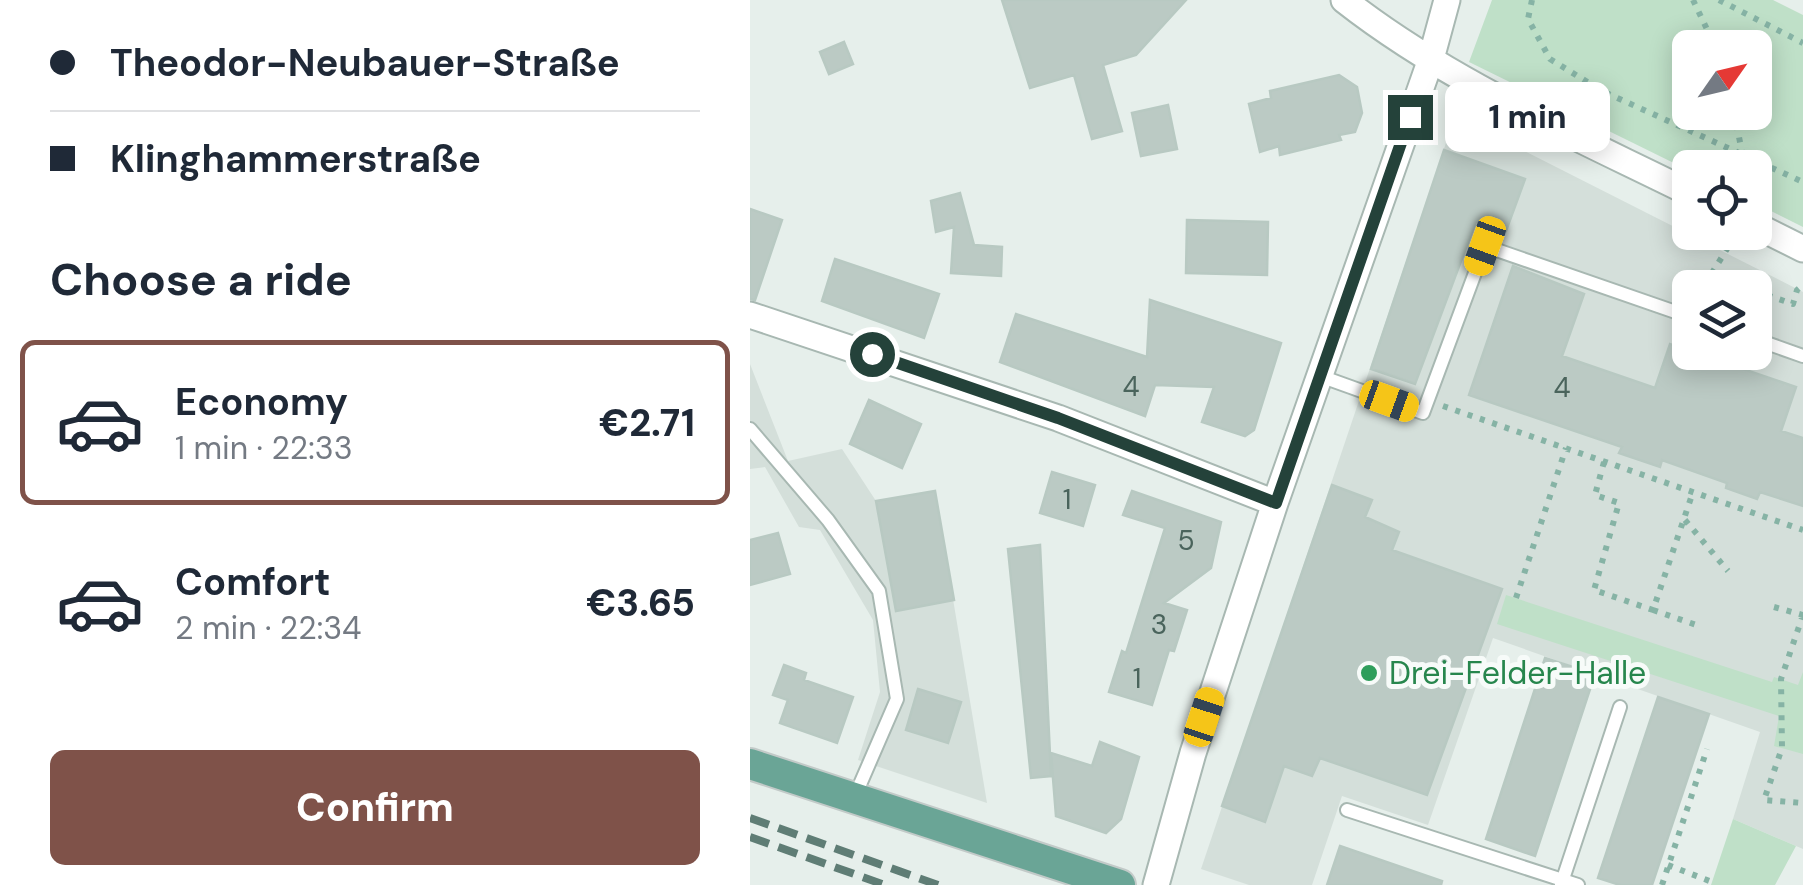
<!DOCTYPE html>
<html lang="en">
<head>
<meta charset="utf-8">
<style>
  body { margin:0; font-family:"DM Sans",sans-serif; background:#f2f2f3; color:#1f2937; height:100vh; display:flex; flex-direction:column; font-size:38px; white-space:nowrap }
  * { box-sizing:border-box; margin:0 }
  p { font-size:32px; color:#747a83 }
  .icon { flex:none; width:55px; height:55px; fill:none; stroke:currentColor; stroke-width:2; stroke-linecap:round; stroke-linejoin:round }
  .map { position:relative; flex:1; overflow:hidden }
  .drawer { display:flex; flex-direction:column; background:#fff; width:750px }
  .drawer>* { flex:none }
  .guide { display:grid; align-content:center; height:220px; padding:0 50px; background:#fff }
  .needle { width:65px; rotate:56deg }
  .tools { position:absolute; left:922px; top:30px; display:grid; gap:20px }
  .tools a { display:grid; place-items:center; width:100px; height:100px; border-radius:15px; background:#fff; box-shadow:0 5px 25px #0003; font-size:50px }
  .end { position:absolute; width:45px; height:45px; margin:-22px; border:12px solid #24423a; background:#fff; box-shadow:0 0 0 5px #fff }
  .from { border-radius:50% }
  .bubble { position:absolute; height:70px; border-radius:15px; background:#fff; box-shadow:0 5px 25px #0003; font-size:32px; font-weight:800; line-height:70px; text-align:center }
  .car { position:absolute; width:30px; height:60px; margin:-30px -15px; border-radius:12px; box-shadow:0 0 8px 2px #0007; background:linear-gradient(#f5c518 24%,#345 0 40%,#f5c518 0 76%,#345 0 86%,#f5c518 0) }
  .guide b { display:flex; align-items:center; gap:35px; height:95px; font-size:38px }
  .guide b+b { border-top:2px solid #e0e1e3 }
  .guide i { width:25px; height:25px; background:#1f2937 }
  ul { padding:0; list-style:none }
  li { display:flex; align-items:center; gap:30px; height:165px; margin:0 20px 15px; padding:0 30px; border:5px solid transparent; border-radius:15px }
  li div { flex:1 }
  li b { display:block; font-size:38px }
  li em { font-style:normal; font-weight:800 }
  li.active { border-color:#7f5249 }
  li>.icon { width:90px; height:90px; stroke-width:1.5 }
  h2 { padding:0 50px; font-size:45px; line-height:120px }
  .primary-button { display:flex; gap:20px; margin-top:auto; padding:20px 50px }
  .primary-button a { flex:1; height:115px; border-radius:15px; background:#7f5249; color:#fff; font-size:40px; font-weight:800; line-height:115px; text-align:center }
  main { display:flex; flex:1; min-height:0 }
  .map>svg:first-child { display:block }
  .built { fill:#d4dfda; fill-rule:evenodd }
  .green { fill:#bfe0c8; fill-rule:evenodd }
  .building { fill:#bbcac4; stroke:#b8c9c2; stroke-width:2.5 }
  .lines { fill:none; stroke-linecap:round; stroke-linejoin:round }
  .lane-casing { stroke:#a8b8b2; stroke-width:16 }
  .street-casing { stroke:#a8b8b2; stroke-width:29 }
  .primary-casing { stroke:#c2cac8; stroke-width:34 }
  .path { stroke:#86b3a5; stroke-width:6; stroke-dasharray:5 8; stroke-linecap:butt }
  .lane { stroke:#fff; stroke-width:12 }
  .street { stroke:#fff; stroke-width:25 }
  .primary { stroke:#6aa596; stroke-width:30 }
  .rail { stroke:#5f7d75; stroke-width:8; stroke-dasharray:20 10; stroke-linecap:butt }
  .route { stroke:#24423a; stroke-width:12 }
  .leisure-dot { fill:#2e9e5b; stroke:#f7fbf9; stroke-width:4 }
  .labels { text-anchor:middle; stroke-width:10; stroke-linejoin:round; paint-order:stroke }
  .number-label { font-size:28px; fill:#4a645c }
  .leisure-label { font-size:32px; fill:#27864d; stroke:#f7fbf9; text-anchor:start }
</style>
</head>
<body>
<main>
<section class="drawer">
<div class="guide">
<b><i class="from"></i>Theodor-Neubauer-Straße</b>
<b><i></i>Klinghammerstraße</b>
</div>
<h2>Choose a ride</h2>
<ul>
<li class="active"><svg class="icon" aria-label="car" viewBox="0 0 24 24"><path d="M5 17H2v-5l4-1 3-4h7l3 4 3 1v5h-3M9 17h6M6 11h13"/><circle cx="7" cy="17" r="2"/><circle cx="17" cy="17" r="2"/></svg><div><b>Economy</b><p>1 min · 22:33</p></div><em>€2.71</em></li>
<li><svg class="icon" aria-label="car" viewBox="0 0 24 24"><path d="M5 17H2v-5l4-1 3-4h7l3 4 3 1v5h-3M9 17h6M6 11h13"/><circle cx="7" cy="17" r="2"/><circle cx="17" cy="17" r="2"/></svg><div><b>Comfort</b><p>2 min · 22:34</p></div><em>€3.65</em></li>
</ul>
<div class="primary-button"><a>Confirm</a></div>
</section>
<div class="map">
<svg width="1053" height="885" viewBox="0 0 1053 885">
  <rect width="100%" height="100%" fill="#e6efeb"/>
  <path class="built" d="M 717,122 L 1053,292 L 1053,849 L 983,819 L 1010,732 L 743,638 L 678,825 L 592,796 L 562,885 L 499,885 L 451,869 L 701,128 ZM 940,288 L 1005,288 L 1005,352 L 940,352 Z
    M 0,364 L 38,461 L 92,449 L 126,501 L 185,491 L 237,803 L 108,760 L 130,692 L 123,620 L 70,530 L 49,527 L 15,467 L 0,469 Z"/>
  <path class="green" d="M 742,0 L 1023,0 L 1053,15 L 1053,227 L 1005,203 L 1005,168 L 940,168 L 940,171 L 719,62 ZM 940,48 L 1005,48 L 1005,112 L 940,112 Z
    M 756,595 L 1022,682 L 1024,677 L 1048,685 L 1053,672 L 1053,754 L 1024,746 L 1029,716 L 747,624 Z
    M 983,819 L 1046,846 L 1025,885 L 961,885 Z"/>
  <path class="building" d="M 252,0 L 436,0 L 386,55 L 353,65 L 372,131 L 342,139 L 324,75 L 280,88 Z
    M 94,42 L 103,64 L 79,74 L 70,52 Z
    M 589,75 L 607,87 L 612,113 L 605,132 L 589,135 L 591,140 L 530,155 L 529,146 L 510,152 L 499,104 L 521,98 L 520,91 Z
    M 418,105 L 427,149 L 391,156 L 382,113 Z
    M 694,150 L 775,179 L 756,231 L 726,221 L 665,384 L 621,369 Z
    M 210,193 L 224,245 L 252,247 L 251,276 L 201,273 L 204,227 L 186,232 L 181,201 Z
    M 0,209 L 32,220 L 5,300 L 0,299 Z
    M 437,220 L 518,222 L 517,275 L 436,273 Z
    M 85,259 L 189,294 L 174,338 L 72,301 Z
    M 763,266 L 834,294 L 812,356 L 905,388 L 920,344 L 1046,387 L 1031,431 L 1053,438 L 1053,506 L 1010,492 L 1007,499 L 976,488 L 977,483 L 912,460 L 910,467 L 869,453 L 872,447 L 719,395 Z
    M 400,300 L 531,343 L 504,430 L 495,436 L 452,422 L 464,387 L 405,385 L 395,416 L 250,362 L 266,314 L 397,357 Z
    M 119,400 L 171,424 L 152,468 L 100,444 Z
    M 302,472 L 345,485 L 333,526 L 290,513 Z
    M 582,485 L 622,500 L 615,517 L 649,532 L 642,550 L 752,589 L 677,795 L 570,758 L 562,776 L 534,766 L 515,822 L 472,806 Z
    M 185,491 L 204,600 L 146,611 L 126,501 Z
    M 382,491 L 471,522 L 461,568 L 414,603 L 437,610 L 424,651 L 419,650 L 402,705 L 359,692 L 372,651 L 376,653 L 415,528 L 373,515 Z
    M 28,533 L 40,574 L 0,585 L 0,540 Z
    M 290,545 L 301,776 L 281,778 L 258,549 Z
    M 795,658 L 845,674 L 785,856 L 736,839 Z
    M 34,665 L 56,673 L 54,680 L 103,697 L 87,743 L 30,723 L 38,700 L 23,695 Z
    M 168,689 L 211,702 L 198,743 L 156,730 Z
    M 908,697 L 959,714 L 902,885 L 870,885 L 848,878 Z
    M 350,742 L 389,757 L 371,819 L 356,833 L 306,816 L 301,753 L 342,766 Z
    M 590,846 L 692,881 L 691,885 L 577,885 Z"/>
  <g class="lines">
    <g class="lane-casing">
      <path id="lane" d="M 1005,339 L 1053,356
        M 570,376 L 673,413 L 735,246 L 940,317
        M 0,429 L 78,520 L 129,591 L 147,699 L 105,796
        M 597,810 L 828,885
        M 811,885 L 870,707"/>
    </g>
    <g class="street-casing">
      <path id="street" d="M 594,0 C 697,81 823,135 940,193
        M 1005,225 L 1053,249
        M 0,315 L 308,418 L 525,503
        M 406,885 L 443,753 L 525,503 L 681,59 L 697,0"/>
    </g>
    <g class="primary-casing">
      <path id="primary" d="M 0,764 L 370,885"/>
    </g>
    <path class="path" d="M 782,0 L 778,19 L 800,59 L 852,91 L 1053,182
      M 943,0 L 966,48
      M 969,0 L 1053,43
      M 984,112 L 992,152
      M 838,116 L 852,91
      M 985,236 L 962,273 L 996,288
      M 1005,291 L 1043,304 L 1047,290 L 1053,285
      M 693,406 L 1053,530
      M 854,462 L 845,495 L 869,503 L 844,590 L 903,610 L 943,492
      M 935,520 L 978,571
      M 766,598 L 816,448
      M 1024,607 L 1053,615
      M 903,610 L 952,627
      M 1053,615 L 1031,679 L 1032,748 L 1014,800 L 1053,803
      M 918,865 L 962,882
      M 912,885 L 957,749"/>
    <use href="#lane" class="lane"/>
    <use href="#street" class="street"/>
    <use href="#primary" class="primary"/>
    <path class="rail" d="M 0,818 L 188,885
      M 0,837 L 135,885"/>
  </g>
  <g class="lines">
    <path class="route" d="M 122,354 L 308,418 L 526,503 L 660,117"/>
  </g>
  <circle class="leisure-dot" cx="619" cy="673" r="10"/>
  <g class="labels">
    <g class="number-label">
      <text x="381" y="396">4</text>
      <text x="812" y="397">4</text>
      <text x="317" y="509">1</text>
      <text x="436" y="550">5</text>
      <text x="409" y="634">3</text>
      <text x="387" y="688">1</text>
    </g>
    <g class="leisure-label">
      <text x="639" y="684">Drei-Felder-Halle</text>
    </g>
  </g>
</svg>
<div class="tools">
<a><svg class="needle" viewBox="-14 -14 28 28"><path d="M0-13l5 13h-10z" fill="#e53935"/><path d="M0 13l5-13h-10z" fill="#747a83"/></svg></a>
<a><svg class="icon" aria-label="locate" viewBox="0 0 24 24"><circle cx="12" cy="12" r="6"/><path d="M12 2v4M12 18v4M2 12h4M18 12h4"/></svg></a>
<a><svg class="icon" aria-label="layers" viewBox="0 0 24 24"><path d="M12 4l9 5-9 5-9-5zM3 14l9 5 9-5"/></svg></a>
</div>
<i class="end from" style="left:122px;top:354px"></i>
<i class="end" style="left:660px;top:117px"></i>
<div class="bubble" style="left:695px;top:82px;width:165px">1 min</div>
<i class="car" style="left:735px;top:246px;rotate:200deg"></i>
<i class="car" style="left:639px;top:401px;rotate:110deg"></i>
<i class="car" style="left:454px;top:717px;rotate:18deg"></i>
</div>
</main>
</body>
</html>
